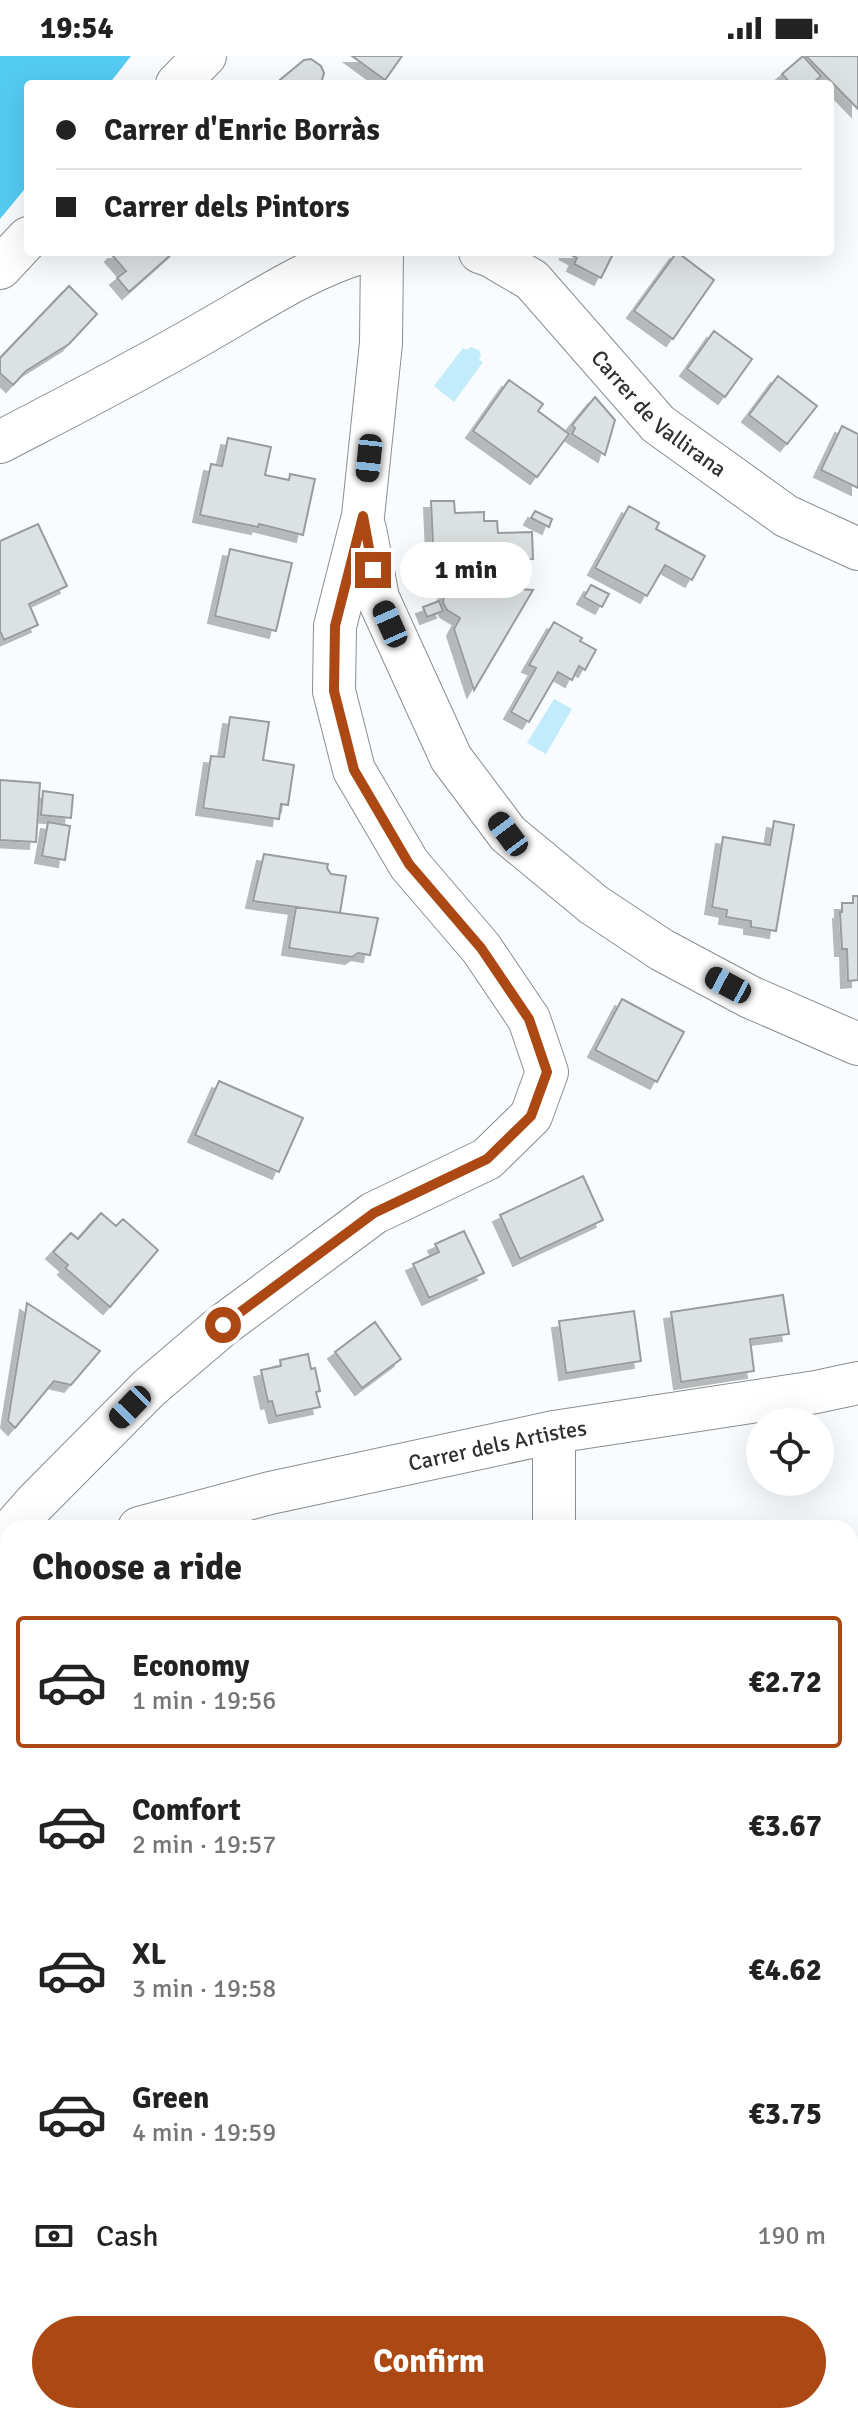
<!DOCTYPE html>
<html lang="en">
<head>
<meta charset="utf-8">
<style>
  body { margin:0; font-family:Signika,sans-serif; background:#f6f6f6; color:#222; height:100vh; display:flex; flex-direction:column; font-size:30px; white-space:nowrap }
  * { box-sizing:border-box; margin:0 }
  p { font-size:26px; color:#767676 }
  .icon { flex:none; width:44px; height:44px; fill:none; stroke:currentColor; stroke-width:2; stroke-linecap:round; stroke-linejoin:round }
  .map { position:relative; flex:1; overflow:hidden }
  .side { position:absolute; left:0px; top:1464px; width:858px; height:904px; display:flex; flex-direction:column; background:#fff; border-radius:24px 24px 0 0; box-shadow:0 8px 32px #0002 }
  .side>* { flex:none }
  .hud { position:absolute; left:24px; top:24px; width:810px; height:176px; border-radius:8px; box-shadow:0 8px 32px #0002; display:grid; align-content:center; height:176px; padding:0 32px; background:#fff }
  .buttons { position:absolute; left:746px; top:1352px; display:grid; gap:16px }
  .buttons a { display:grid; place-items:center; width:88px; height:88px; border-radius:50%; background:#fff; box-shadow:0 8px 32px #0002; font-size:40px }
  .end { position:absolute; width:36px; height:36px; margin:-18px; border:10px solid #ab4813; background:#fff; box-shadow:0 0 0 4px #fff }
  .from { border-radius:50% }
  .bubble { position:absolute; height:56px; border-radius:28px; background:#fff; box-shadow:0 8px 32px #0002; font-size:26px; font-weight:700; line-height:56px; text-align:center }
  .car { position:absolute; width:24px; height:48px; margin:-24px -12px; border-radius:10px; box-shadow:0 0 6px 2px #0007; background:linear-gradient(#222 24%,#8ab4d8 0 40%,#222 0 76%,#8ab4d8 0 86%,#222 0) }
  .hud b { display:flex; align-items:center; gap:28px; height:76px; font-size:30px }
  .hud b+b { border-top:2px solid #e0e0e0 }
  .hud i { width:20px; height:20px; background:#222 }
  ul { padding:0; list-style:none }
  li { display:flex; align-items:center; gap:24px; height:132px; margin:0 16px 12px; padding:0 16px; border:4px solid transparent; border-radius:8px }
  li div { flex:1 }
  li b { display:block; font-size:30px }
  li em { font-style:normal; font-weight:700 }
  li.active { border-color:#ab4813 }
  li>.icon { width:72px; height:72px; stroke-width:1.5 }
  h2 { padding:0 32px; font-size:36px; line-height:96px }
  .pay { display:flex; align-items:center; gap:20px; height:88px; padding:0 32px; font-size:30px }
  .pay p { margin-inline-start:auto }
  .action { display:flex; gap:16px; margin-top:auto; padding:16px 32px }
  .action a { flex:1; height:92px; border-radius:48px; background:#ab4813; color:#fff; font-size:32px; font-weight:700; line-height:92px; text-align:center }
  .status { display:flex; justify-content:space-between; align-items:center; height:56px; padding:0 40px; background:#fff; direction:ltr }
  .status svg { height:22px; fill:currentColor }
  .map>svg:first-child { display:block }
  .forest { fill:#54cbf3 }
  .water { fill:#c2ebfb }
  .building { fill:#dce1e2; stroke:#989c9d; stroke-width:2; filter:url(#shadow) }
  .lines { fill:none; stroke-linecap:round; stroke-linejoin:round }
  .street-casing { stroke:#8a8e8f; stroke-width:44 }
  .street { stroke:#fff; stroke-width:42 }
  .route { stroke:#ab4813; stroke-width:10 }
  .labels { text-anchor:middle; stroke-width:7; stroke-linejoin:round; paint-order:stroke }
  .street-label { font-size:22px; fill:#2f3031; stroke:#fff }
</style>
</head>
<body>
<div class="status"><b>19:54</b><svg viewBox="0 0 49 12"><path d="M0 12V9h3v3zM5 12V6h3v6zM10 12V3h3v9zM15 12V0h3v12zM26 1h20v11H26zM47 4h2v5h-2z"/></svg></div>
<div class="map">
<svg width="858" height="2368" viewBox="0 0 858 2368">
  <defs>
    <filter id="shadow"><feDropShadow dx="-7" dy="7" stdDeviation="0" flood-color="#0004"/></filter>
  </defs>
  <rect width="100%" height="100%" fill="#f8fcfe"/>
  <path class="forest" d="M 0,0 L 131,0 L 109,28 L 28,28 L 28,129 L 0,163 Z"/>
  <path class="water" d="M 471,291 L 479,294 L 481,299 L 479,304 L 483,306 L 454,346 L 434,330 L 463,292 L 466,294 Z
    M 554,643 L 572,653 L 546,698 L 527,687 Z"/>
  <path class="building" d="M 352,0 L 402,0 L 385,24 Z
    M 803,0 L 821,20 L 812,28 L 791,28 L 782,18 Z
    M 806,0 L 858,0 L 858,53 Z
    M 311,3 L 321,10 L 324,17 L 322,24 L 325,28 L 275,28 L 304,4 Z
    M 115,196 L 174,196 L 129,236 L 117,222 L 126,215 L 112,199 Z
    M 566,196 L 614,196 L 601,222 L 574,208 L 577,202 Z
    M 677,196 L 714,224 L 673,283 L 634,255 Z
    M 69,230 L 97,258 L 69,288 L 26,315 L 13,329 L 0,317 L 0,302 Z
    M 714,275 L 752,303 L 725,341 L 687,313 Z
    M 778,320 L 817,350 L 787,388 L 749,359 Z
    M 509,324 L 543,348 L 538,355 L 569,378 L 537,421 L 473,375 Z
    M 595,341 L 615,364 L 605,399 L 572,378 L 575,372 L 572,369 Z
    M 842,370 L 858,378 L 858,432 L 821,414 Z
    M 228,382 L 271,391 L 265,419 L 289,424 L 290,418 L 315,423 L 303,479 L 259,468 L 258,471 L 200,459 L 211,408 L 222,410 Z
    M 431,445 L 454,445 L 455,457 L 484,456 L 484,465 L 497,465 L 498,477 L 532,476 L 533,503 L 481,504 L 481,509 L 434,510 Z
    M 629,450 L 659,467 L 656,473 L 705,500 L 692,524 L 665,509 L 647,540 L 595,512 Z
    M 535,455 L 552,463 L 549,471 L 531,462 Z
    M 38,468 L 67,530 L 29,548 L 38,569 L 4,584 L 0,575 L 0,485 Z
    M 230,493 L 292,507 L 276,575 L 215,560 Z
    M 591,529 L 609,538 L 602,551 L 584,541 Z
    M 452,531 L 473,539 L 479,531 L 533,534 L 474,634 L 454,573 L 460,562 L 447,554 L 443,547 L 444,538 Z
    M 439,545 L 443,555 L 427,561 L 423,551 Z
    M 554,566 L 582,582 L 580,585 L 596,594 L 585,614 L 579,610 L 572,624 L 558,616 L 529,666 L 511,656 L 536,612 L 529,609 Z
    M 230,661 L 269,666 L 263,704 L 294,709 L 288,749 L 281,748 L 279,763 L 203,752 L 211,700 L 224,701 Z
    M 0,724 L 40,727 L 36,786 L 0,784 Z
    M 43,735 L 73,739 L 71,762 L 41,759 Z
    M 774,765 L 794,769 L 776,875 L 751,871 L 751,865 L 726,861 L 727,854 L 712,851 L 723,781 L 770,789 Z
    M 48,766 L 70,770 L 65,804 L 42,800 Z
    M 264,798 L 328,808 L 327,812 L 331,818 L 346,820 L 340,857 L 253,845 Z
    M 853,840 L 858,840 L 858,924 L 848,925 L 847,893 L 842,893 L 840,856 L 842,856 L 842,847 L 853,847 Z
    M 296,851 L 378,862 L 370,899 L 358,897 L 352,901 L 289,892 Z
    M 622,943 L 684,976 L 657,1026 L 595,994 Z
    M 219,1025 L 303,1062 L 279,1116 L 195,1079 Z
    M 583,1120 L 603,1164 L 520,1203 L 500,1159 Z
    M 101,1157 L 116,1170 L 123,1163 L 158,1194 L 110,1251 L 65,1212 L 68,1209 L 53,1196 L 71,1177 L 78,1183 Z
    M 464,1175 L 484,1217 L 429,1242 L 413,1208 L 439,1196 L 435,1188 Z
    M 783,1239 L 789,1278 L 750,1283 L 754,1315 L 681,1326 L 671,1256 Z
    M 27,1247 L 100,1295 L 71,1329 L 54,1325 L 15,1372 L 8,1365 Z
    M 634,1255 L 641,1305 L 566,1317 L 559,1265 Z
    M 375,1266 L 401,1303 L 362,1332 L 335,1296 Z
    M 308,1298 L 311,1313 L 315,1312 L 320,1335 L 316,1336 L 320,1351 L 276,1360 L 272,1345 L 268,1346 L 261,1314 L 281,1310 L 280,1304 Z
    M 400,1465 L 402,1472 L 357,1472 L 375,1469 Z
    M 8,1666 L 8,1732 L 1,1733 L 0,1667 Z
    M 8,1834 L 8,1867 L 3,1835 Z
    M 8,1955 L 8,2009 L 0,2010 L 0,1956 Z
    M 8,2044 L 8,2088 L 0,2089 L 0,2045 Z
    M 19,2360 L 88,2360 L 86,2368 L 17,2368 Z
    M 88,2360 L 151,2360 L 157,2361 L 156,2368 L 86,2368 Z
    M 210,2360 L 280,2360 L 281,2368 L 211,2368 Z
    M 280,2360 L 349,2360 L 350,2368 L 281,2368 Z
    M 418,2360 L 424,2361 L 456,2360 L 452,2368 L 402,2368 L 405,2362 L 414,2367 Z
    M 562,2360 L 642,2360 L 638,2368 L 559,2368 Z
    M 681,2360 L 689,2360 L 707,2368 L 678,2368 Z"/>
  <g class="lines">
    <g class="street-casing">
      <g id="street">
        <path d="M 177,28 L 205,0"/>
        <path id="s1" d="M 480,196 L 491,200 L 532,224 L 658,368 L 786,460 L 858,493"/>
        <path d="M 0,212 L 28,182"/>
        <path d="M 0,386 C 69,350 138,315 205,276 C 255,248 307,212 363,196"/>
        <path d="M 365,473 L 378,542 L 451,702 L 508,778 L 594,849 L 662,894 L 750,941 L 858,988"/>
        <path d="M 13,1472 L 35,1447 L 149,1332 L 223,1269 L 374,1157 L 487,1103 L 531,1060 L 547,1016 L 529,963 L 481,892 L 409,808 L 354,714 L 334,635 L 335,570 L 363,460 L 381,287 L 382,196"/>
        <path id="s2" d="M 139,1472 L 270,1437 L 554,1376 L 816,1336 L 858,1327"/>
        <path d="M 554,1472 L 554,1376"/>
        <path d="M 0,1516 L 8,1513"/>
        <path d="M 850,1760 L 858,1757"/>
        <path d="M 0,2231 L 8,2237"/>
        <path d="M 850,2331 L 858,2333"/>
      </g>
    </g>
    <use href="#street" class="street"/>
  </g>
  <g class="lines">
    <path class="route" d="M 223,1269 L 374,1157 L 487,1103 L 531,1060 L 547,1016 L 529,963 L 481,892 L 409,808 L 354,714 L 334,635 L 335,570 L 363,460 L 373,514"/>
  </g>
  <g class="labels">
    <g class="street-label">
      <text dy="8" stroke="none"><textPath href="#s1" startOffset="244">Carrer de Vallirana</textPath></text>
      <text dy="8" stroke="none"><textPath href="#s2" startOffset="368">Carrer dels Artistes</textPath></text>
    </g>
  </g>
</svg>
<div class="buttons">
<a><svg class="icon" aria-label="locate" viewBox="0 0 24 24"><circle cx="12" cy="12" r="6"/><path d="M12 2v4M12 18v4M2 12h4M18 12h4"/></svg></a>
</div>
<i class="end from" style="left:223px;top:1269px"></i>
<i class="end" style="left:373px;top:514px"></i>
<div class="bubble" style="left:400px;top:486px;width:132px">1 min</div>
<i class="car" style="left:369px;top:402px;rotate:186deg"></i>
<i class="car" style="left:390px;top:568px;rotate:336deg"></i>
<i class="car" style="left:508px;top:778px;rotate:323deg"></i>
<i class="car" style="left:728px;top:929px;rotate:298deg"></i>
<i class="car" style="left:130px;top:1351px;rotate:224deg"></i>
<div class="hud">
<b><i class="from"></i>Carrer d'Enric Borràs</b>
<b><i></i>Carrer dels Pintors</b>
</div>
<section class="side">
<h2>Choose a ride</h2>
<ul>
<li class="active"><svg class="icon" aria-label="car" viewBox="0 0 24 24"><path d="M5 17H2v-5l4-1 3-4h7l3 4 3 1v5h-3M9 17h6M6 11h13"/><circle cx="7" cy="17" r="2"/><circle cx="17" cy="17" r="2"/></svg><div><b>Economy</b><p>1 min · 19:56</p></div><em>€2.72</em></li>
<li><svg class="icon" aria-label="car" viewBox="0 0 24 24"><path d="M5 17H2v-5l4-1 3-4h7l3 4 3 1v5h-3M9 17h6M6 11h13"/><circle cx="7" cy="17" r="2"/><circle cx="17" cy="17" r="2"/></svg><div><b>Comfort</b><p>2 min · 19:57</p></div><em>€3.67</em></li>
<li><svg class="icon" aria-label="car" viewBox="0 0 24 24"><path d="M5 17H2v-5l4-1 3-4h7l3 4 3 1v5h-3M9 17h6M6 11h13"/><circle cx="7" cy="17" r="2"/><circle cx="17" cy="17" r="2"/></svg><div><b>XL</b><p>3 min · 19:58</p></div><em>€4.62</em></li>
<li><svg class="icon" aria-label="car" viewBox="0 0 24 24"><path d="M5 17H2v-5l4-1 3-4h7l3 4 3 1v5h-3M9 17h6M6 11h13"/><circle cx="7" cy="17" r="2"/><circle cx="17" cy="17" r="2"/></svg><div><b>Green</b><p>4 min · 19:59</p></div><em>€3.75</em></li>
</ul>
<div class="pay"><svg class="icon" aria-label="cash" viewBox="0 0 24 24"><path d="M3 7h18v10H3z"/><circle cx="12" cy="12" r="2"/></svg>Cash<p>190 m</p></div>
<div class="action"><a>Confirm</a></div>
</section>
</div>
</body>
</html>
